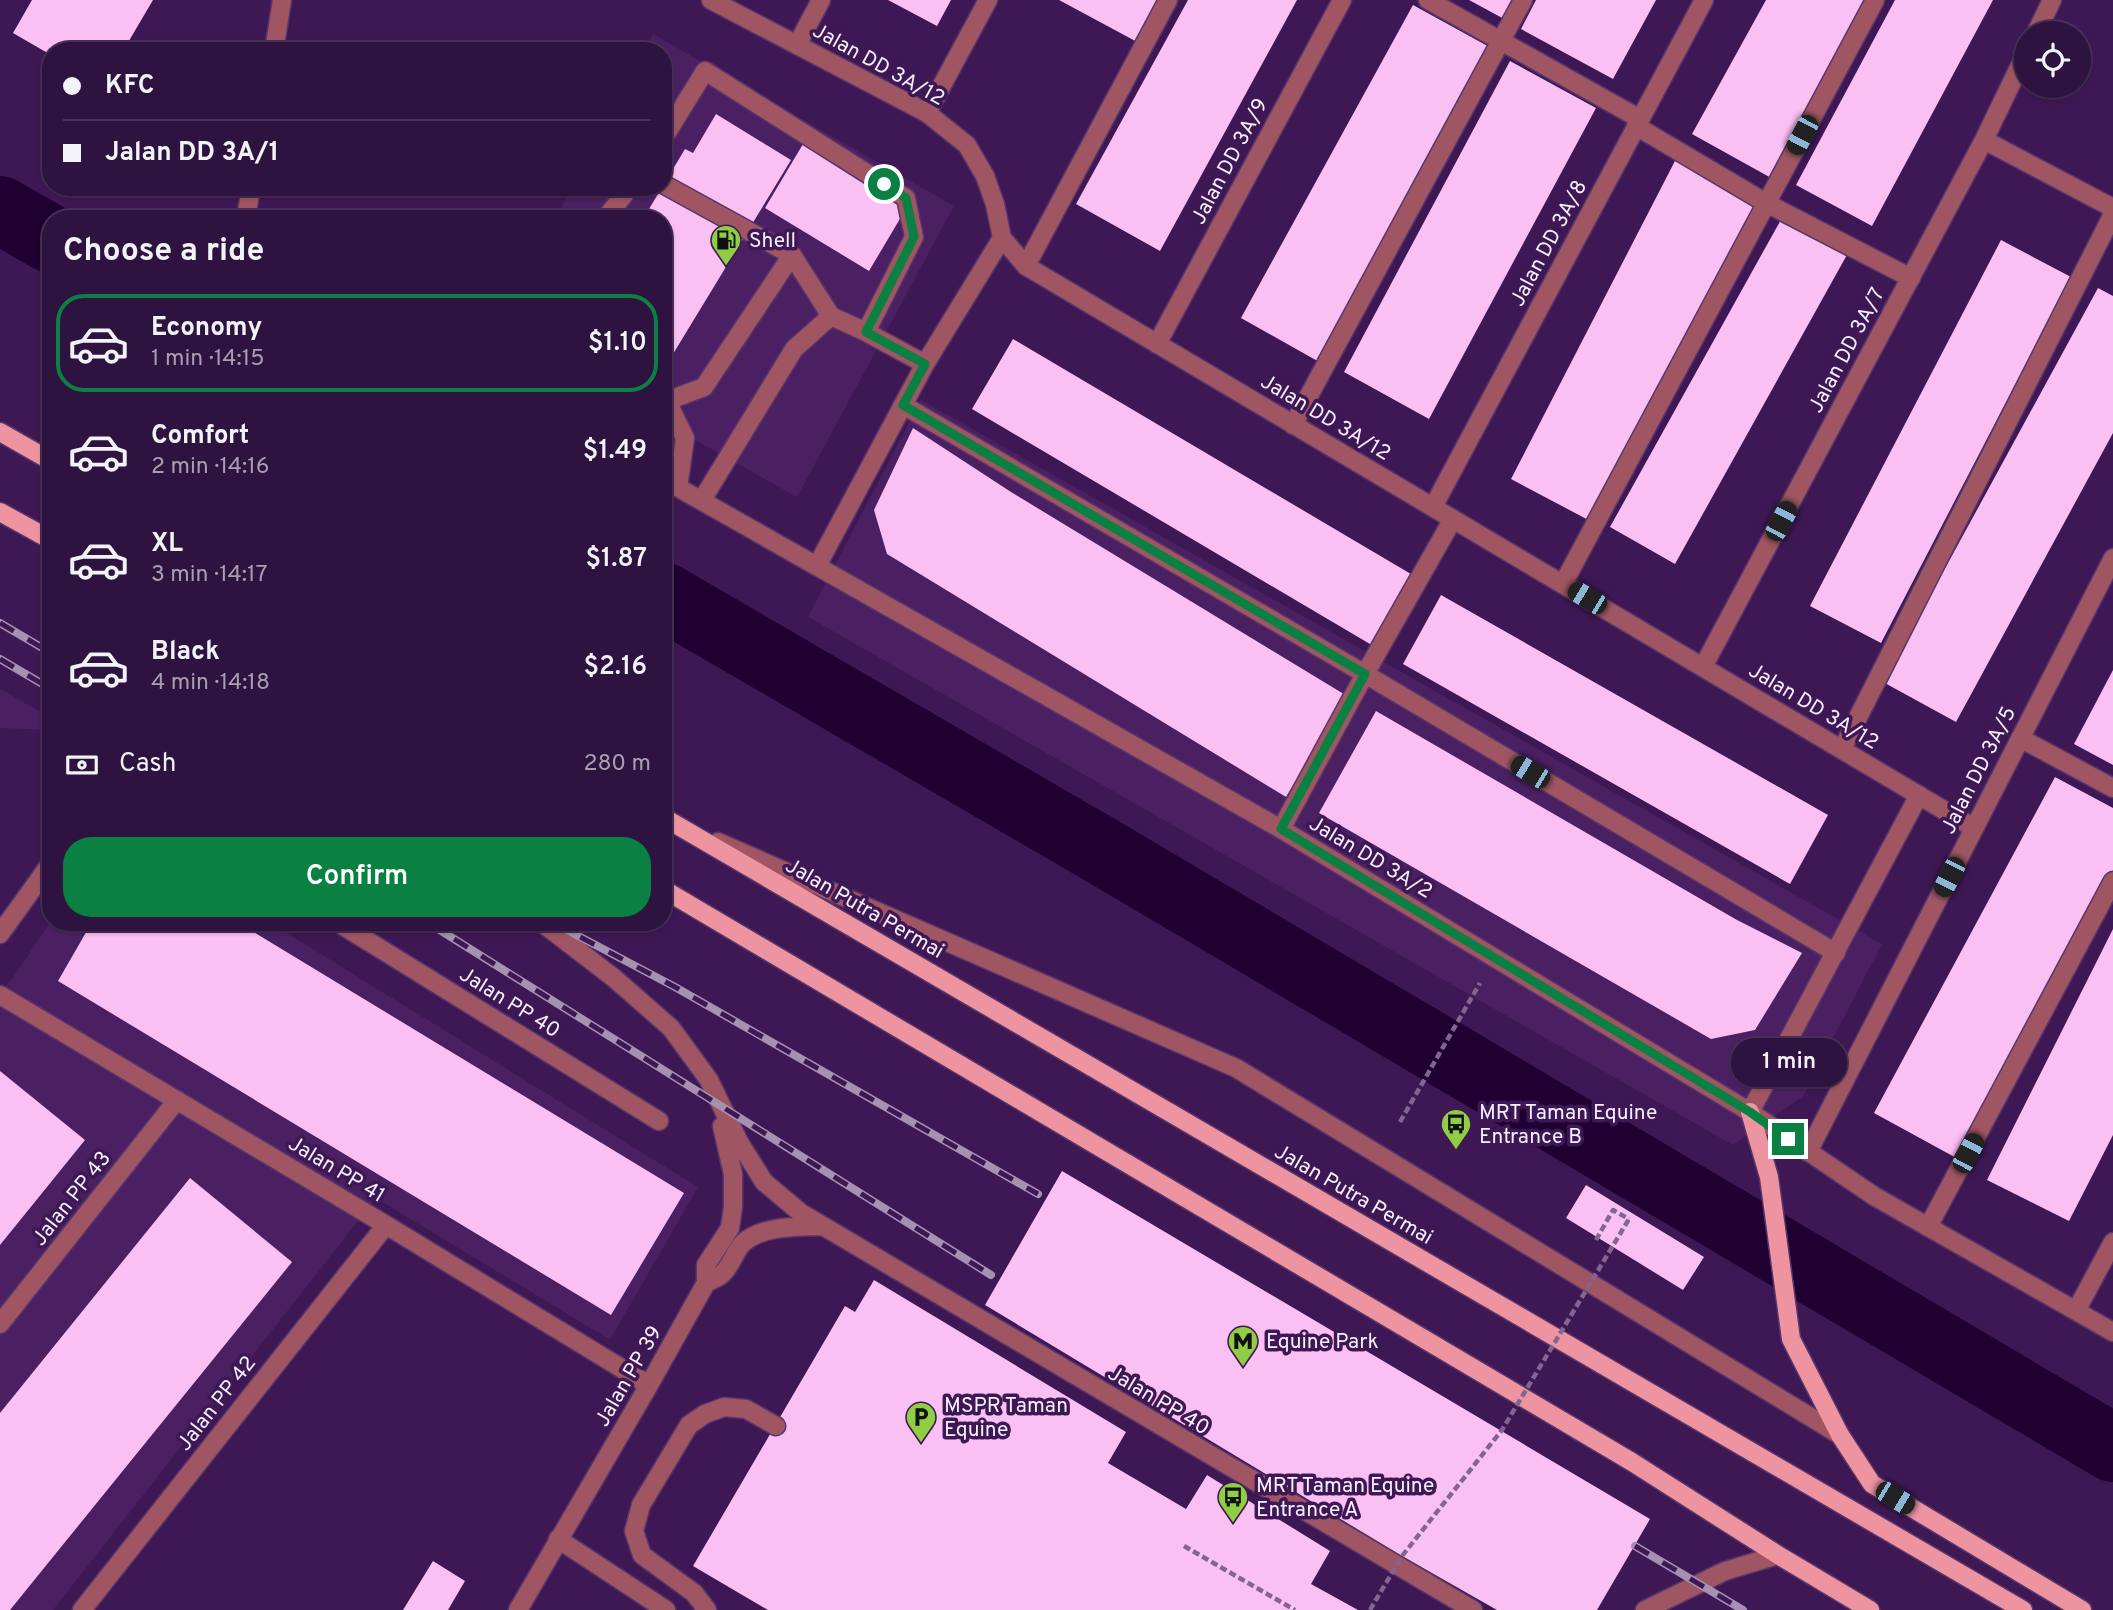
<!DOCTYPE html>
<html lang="en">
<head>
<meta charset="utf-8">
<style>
  body { margin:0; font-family:Overpass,sans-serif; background:#3a204a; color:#f1f3f6; height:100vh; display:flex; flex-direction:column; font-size:26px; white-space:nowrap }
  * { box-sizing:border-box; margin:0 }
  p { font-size:23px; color:#a79eb0 }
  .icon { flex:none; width:38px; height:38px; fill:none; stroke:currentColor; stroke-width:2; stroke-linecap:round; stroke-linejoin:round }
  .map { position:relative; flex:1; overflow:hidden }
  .sheet { position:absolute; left:42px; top:210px; width:630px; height:721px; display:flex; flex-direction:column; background:#2e123f; border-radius:28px; box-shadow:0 2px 5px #0004,0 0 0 2px #493259 }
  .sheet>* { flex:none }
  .top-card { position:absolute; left:42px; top:42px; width:630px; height:154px; border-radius:28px; box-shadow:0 2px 5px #0004,0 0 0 2px #493259; display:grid; align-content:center; height:154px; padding:0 21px; background:#2e123f }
  .buttons { position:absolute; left:2014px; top:21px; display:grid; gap:14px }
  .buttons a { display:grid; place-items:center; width:77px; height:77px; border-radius:50%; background:#2e123f; box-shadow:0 2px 5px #0004,0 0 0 2px #493259; font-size:35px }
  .end { position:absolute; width:32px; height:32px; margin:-16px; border:9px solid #0b8043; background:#fff; box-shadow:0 0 0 4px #fff }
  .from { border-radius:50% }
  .bubble { position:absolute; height:49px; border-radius:24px; background:#2e123f; box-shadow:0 2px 5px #0004,0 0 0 2px #493259; font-size:23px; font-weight:600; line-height:49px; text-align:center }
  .car { position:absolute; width:21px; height:42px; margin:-21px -10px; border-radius:9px; box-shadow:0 0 5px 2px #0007; background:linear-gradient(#222 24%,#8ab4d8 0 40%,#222 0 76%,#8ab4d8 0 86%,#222 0) }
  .top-card b { display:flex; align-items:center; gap:24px; height:66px; font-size:26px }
  .top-card b+b { border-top:2px solid #493259 }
  .top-card i { width:18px; height:18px; background:#f1f3f6 }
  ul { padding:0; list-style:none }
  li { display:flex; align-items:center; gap:21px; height:98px; margin:0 14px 10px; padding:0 7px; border:4px solid transparent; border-radius:28px }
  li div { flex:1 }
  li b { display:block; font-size:26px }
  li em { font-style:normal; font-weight:600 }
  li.current { border-color:#0b8043 }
  li>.icon { width:63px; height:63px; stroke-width:1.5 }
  h2 { padding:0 21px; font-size:32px; line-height:84px }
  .pay { display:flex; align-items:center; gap:18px; height:77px; padding:0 21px; font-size:26px }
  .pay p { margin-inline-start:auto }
  .primary-button { display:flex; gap:14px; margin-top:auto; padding:14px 21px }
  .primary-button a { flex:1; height:80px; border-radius:28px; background:#0b8043; color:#fff; font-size:28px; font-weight:600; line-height:80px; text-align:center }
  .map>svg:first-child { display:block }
  .built { fill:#4a2062 }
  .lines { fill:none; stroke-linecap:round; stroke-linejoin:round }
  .river { stroke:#1f0030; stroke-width:68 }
  .building { fill:#fabff3 }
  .lane-casing { stroke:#58366c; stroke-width:21 }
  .street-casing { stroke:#58366c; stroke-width:21 }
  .primary-casing { stroke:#58366c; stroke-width:21 }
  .path { stroke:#826692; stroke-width:4.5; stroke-dasharray:7 3.5; stroke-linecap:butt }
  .lane { stroke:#a05662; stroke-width:18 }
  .street { stroke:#a05662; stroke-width:18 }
  .primary { stroke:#ee93a0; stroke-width:18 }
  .rail-casing { stroke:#a691b3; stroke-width:8 }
  .rail { stroke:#3e1854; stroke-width:5; stroke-dasharray:16; stroke-linecap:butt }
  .path-bridge { stroke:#826692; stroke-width:4.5; stroke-dasharray:7 3.5; stroke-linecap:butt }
  .route { stroke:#0b8043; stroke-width:9 }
  .labels { text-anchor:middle; stroke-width:7; stroke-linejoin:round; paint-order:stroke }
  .street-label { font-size:21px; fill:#f7effe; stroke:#3e1854 }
  .poi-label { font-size:21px; fill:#f7effe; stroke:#3e1854; text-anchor:start }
</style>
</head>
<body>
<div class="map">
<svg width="2113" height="1610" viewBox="0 0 2113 1610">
  <rect width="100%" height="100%" fill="#3e1854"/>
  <path class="built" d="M 653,34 L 954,206 L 797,497 L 663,422 L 663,219 L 556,219 L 572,187 L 663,187 L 663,51 L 644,51 Z
    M 921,400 L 1882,944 L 1803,1096 L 1733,1145 L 808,617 Z
    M 0,689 L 51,718 L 51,730 L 0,728 Z
    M 51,921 L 269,922 L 698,1187 L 610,1340 L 376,1198 L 53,1610 L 0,1610 L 0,993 L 12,979 Z"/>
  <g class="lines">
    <path class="river" d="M 0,210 L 51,239
      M 663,596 L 1097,848 L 2113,1448"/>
  </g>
  <path class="building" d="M 32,0 L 153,0 L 123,51 L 51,51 L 51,55 L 13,33 Z
    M 888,0 L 951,0 L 937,26 Z
    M 1059,0 L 1161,0 L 1139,43 Z
    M 1188,0 L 1297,0 L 1160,251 L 1076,204 Z
    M 1469,0 L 1517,0 L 1506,20 Z
    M 1536,0 L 1656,0 L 1613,79 L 1521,29 Z
    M 1766,0 L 1872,0 L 1773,179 L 1692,134 Z
    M 1895,0 L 1993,0 L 1872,226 L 1796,185 Z
    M 1413,5 L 1493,49 L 1321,363 L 1241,318 Z
    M 1510,61 L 1596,108 L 1429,419 L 1344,372 Z
    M 716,114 L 791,160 L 673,354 L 663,348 L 663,219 L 643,219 L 685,149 L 693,153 Z
    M 803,144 L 907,207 L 869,271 L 765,208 Z
    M 1676,159 L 1759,203 L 1594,523 L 1511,479 Z
    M 1783,216 L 1848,253 L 1675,564 L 1610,527 Z
    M 2001,240 L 2071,277 L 1881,643 L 1810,606 Z
    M 2098,288 L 2113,296 L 2113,433 L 1956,722 L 1883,682 Z
    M 1013,339 L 1416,577 L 1375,647 L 972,409 Z
    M 913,428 L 1011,492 L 1347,696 L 1286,797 L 887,554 L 874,510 Z
    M 1441,595 L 1828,815 L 1790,884 L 1403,664 Z
    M 2113,670 L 2113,765 L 2074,744 Z
    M 1376,711 L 1737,920 L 1802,953 L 1755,1030 L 1711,1039 L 1319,813 Z
    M 2055,777 L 2113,808 L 2113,877 L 1960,1160 L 1874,1113 Z
    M 92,922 L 237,922 L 684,1193 L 611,1315 L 58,981 Z
    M 2113,929 L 2113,1135 L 2069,1221 L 1987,1180 Z
    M 0,1071 L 85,1140 L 0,1245 Z
    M 1062,1171 L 1650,1519 L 1597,1610 L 1497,1610 L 1402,1556 L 985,1305 Z
    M 190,1178 L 292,1262 L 10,1610 L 0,1610 L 0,1413 Z
    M 1586,1185 L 1704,1257 L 1683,1290 L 1566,1218 Z
    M 874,1280 L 1126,1432 L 1108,1463 L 1186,1509 L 1207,1475 L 1330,1551 L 1311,1584 L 1358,1610 L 768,1610 L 693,1566 L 845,1306 L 855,1312 Z
    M 433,1561 L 465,1581 L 448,1610 L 403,1610 Z"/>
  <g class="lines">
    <g class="lane-casing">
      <path id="lane" d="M 1428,0 L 1640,119
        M 797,45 L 821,0
        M 1636,126 L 1766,203 L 1911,278
        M 663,139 L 705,71 L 906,198 L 914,237 L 866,332
        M 663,184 L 792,255 L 831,316 L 866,332 L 925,364
        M 605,219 L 630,187
        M 1026,266 L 1168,0
        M 663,399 L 667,401 L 685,438 L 678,487
        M 667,401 L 704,387 L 792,255
        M 903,405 L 1365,674 L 1836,953
        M 1293,425 L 1523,0
        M 702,500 L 794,349 L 831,316
        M 1563,584 L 1875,0
        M 2020,738 L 2113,788
        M 1842,749 L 2113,214
        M 1281,829 L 1365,674 L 1453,519
        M 718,842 L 1236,1068 L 1840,1435
        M 1750,1112 L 1919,795
        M 1928,1227 L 2113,881
        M 558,1539 L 666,1610
        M 707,1610 L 694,1593 L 642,1555 L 634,1531 L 641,1505 L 689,1425 L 705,1414 L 724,1407 L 746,1409 L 776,1426"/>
    </g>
    <g class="street-casing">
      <path id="street" d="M 711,0 L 927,113 L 967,145 L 985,176 L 995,204 L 1002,238 L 1026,266 L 1974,828
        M 2036,33 L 2052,0
        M 274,51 L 282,0
        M 927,113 L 988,0
        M 1984,140 L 2113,208
        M 246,219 L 251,187
        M 1157,344 L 1342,0
        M 663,479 L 1281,829 L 1750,1112 L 1874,1196 L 2113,1332
        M 1433,507 L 1704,0
        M 817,566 L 925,364 L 1002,238
        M 1703,667 L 1984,140 L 2026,53
        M 337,922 L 659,1121
        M 541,922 L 614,978 L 671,1028 L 709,1080 L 739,1142 L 764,1182 L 801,1213 L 1473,1610
        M 0,934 L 51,863
        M 0,995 L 386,1225 L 649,1385
        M 1808,1152 L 2113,558
        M 706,1283 L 706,1265 L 730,1228 L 733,1207 L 733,1174 L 722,1126
        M 2076,1311 L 2113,1242
        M 0,1324 L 177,1100
        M 82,1610 L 386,1225
        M 518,1610 L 649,1385 L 706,1283 C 711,1280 717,1278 721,1275 C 731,1267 734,1252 743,1243 C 763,1225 798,1227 823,1226
        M 1645,1610 L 1725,1571 L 1778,1555"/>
    </g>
    <g class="primary-casing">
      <path id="primary" d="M 0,432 L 51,461
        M 0,512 L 51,540
        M 663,817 L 2023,1610
        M 663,889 L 1632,1462 L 1778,1555 L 1870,1610
        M 1750,1112 L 1769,1177 L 1791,1339 L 1840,1435 L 1872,1484 L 2082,1610"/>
    </g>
    <path class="path" d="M 1400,1122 L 1480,983
      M 1596,1240 L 1613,1210 L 1629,1219
      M 1184,1546 L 1295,1610"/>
    <use href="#lane" class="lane"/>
    <use href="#street" class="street"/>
    <use href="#primary" class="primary"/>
    <g class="rail-casing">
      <path id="rail" d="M 0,623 L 51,653
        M 0,659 L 51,689
        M 427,922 L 991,1275
        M 552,922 L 675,987 L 1038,1194
        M 1635,1546 L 1743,1610"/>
    </g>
    <use href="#rail" class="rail"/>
    <path class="path-bridge" d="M 1370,1610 L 1402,1556 L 1502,1430 L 1629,1219"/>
  </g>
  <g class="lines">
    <path class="route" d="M 884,184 L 906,198 L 914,237 L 866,332 L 925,364 L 903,405 L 1365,674 L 1281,829 L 1750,1112 L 1788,1139"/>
  </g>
  <defs>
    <g id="fuel-pin" transform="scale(1.575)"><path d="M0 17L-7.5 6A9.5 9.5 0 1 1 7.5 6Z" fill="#8fcd42" stroke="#3e1854"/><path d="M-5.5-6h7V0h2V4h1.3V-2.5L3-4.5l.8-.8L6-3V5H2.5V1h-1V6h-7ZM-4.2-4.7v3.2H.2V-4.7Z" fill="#111"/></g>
    <g id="bus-pin" transform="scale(1.575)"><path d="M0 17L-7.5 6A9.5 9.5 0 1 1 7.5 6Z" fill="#8fcd42" stroke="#3e1854"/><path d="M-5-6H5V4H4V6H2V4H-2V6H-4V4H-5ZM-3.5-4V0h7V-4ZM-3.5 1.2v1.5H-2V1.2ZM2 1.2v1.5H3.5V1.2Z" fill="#111"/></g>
    <g id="metro-pin" transform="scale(1.575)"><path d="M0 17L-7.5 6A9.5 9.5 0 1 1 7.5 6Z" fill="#8fcd42" stroke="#3e1854"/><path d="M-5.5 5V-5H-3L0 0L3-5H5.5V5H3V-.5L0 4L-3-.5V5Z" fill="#111"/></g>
    <g id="parking-pin" transform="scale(1.575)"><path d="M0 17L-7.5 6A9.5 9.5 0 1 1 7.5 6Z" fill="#8fcd42" stroke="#3e1854"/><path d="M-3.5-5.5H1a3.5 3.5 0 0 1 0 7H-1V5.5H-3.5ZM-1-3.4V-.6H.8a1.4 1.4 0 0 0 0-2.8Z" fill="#111"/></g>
  </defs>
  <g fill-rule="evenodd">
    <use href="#fuel-pin" x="726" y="240"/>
    <use href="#bus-pin" x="1456" y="1124"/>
    <use href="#metro-pin" x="1243" y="1341"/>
    <use href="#parking-pin" x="921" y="1417"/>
    <use href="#bus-pin" x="1233" y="1497"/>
  </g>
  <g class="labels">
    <g class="street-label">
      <text transform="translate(879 64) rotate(29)" y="7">Jalan DD 3A/12</text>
      <text transform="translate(1229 161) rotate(-62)" y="7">Jalan DD 3A/9</text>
      <text transform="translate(1548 243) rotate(-62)" y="7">Jalan DD 3A/8</text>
      <text transform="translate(1846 350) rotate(-62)" y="7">Jalan DD 3A/7</text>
      <text transform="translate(1326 417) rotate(31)" y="7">Jalan DD 3A/12</text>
      <text transform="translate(1814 706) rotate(31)" y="7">Jalan DD 3A/12</text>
      <text transform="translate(1978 770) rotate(-63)" y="7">Jalan DD 3A/5</text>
      <text transform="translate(1371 857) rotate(31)" y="7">Jalan DD 3A/2</text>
      <text transform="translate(865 908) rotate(30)" y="7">Jalan Putra Permai</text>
      <text transform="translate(510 1002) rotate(32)" y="7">Jalan PP 40</text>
      <text transform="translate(337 1169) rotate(31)" y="7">Jalan PP 41</text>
      <text transform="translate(1354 1194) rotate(30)" y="7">Jalan Putra Permai</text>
      <text transform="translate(71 1198) rotate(-52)" y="7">Jalan PP 43</text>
      <text transform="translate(628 1376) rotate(-60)" y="7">Jalan PP 39</text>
      <text transform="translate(1159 1400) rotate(31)" y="7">Jalan PP 40</text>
      <text transform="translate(216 1403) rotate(-52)" y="7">Jalan PP 42</text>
    </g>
    <g class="poi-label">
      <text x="749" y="247">Shell</text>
      <text x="1479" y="1119">MRT Taman Equine<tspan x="1479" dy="24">Entrance B</tspan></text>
      <text x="1266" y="1348">Equine Park</text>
      <text x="944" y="1412">MSPR Taman<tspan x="944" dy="24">Equine</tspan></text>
      <text x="1256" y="1492">MRT Taman Equine<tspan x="1256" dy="24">Entrance A</tspan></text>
    </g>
  </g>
</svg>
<div class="buttons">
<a><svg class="icon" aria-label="locate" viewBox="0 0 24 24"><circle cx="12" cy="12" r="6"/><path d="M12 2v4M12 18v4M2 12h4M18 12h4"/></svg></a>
</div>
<i class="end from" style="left:884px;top:184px"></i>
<i class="end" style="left:1788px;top:1139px"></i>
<div class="bubble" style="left:1731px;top:1038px;width:116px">1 min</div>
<i class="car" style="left:1802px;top:135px;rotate:208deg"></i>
<i class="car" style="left:1781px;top:521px;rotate:28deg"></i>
<i class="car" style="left:1587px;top:598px;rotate:301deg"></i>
<i class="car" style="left:1530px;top:772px;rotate:301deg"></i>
<i class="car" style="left:1949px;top:877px;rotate:207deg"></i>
<i class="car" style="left:1968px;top:1153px;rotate:28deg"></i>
<i class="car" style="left:1895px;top:1498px;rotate:121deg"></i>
<div class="top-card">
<b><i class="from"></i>KFC</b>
<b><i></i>Jalan DD 3A/1</b>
</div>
<section class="sheet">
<h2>Choose a ride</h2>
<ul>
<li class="current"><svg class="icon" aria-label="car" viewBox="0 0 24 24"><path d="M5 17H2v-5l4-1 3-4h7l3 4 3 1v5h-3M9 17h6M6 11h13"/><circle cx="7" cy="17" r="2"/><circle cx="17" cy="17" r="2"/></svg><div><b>Economy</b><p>1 min · 14:15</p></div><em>$1.10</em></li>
<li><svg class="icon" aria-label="car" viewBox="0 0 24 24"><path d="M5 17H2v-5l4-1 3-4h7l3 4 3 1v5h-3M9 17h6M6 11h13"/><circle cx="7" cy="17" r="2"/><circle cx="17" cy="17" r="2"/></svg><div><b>Comfort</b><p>2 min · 14:16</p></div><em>$1.49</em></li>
<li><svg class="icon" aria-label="car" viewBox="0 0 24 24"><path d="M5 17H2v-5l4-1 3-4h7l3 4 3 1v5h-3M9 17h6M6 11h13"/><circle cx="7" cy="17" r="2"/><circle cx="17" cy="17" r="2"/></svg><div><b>XL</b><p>3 min · 14:17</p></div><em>$1.87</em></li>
<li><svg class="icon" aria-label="car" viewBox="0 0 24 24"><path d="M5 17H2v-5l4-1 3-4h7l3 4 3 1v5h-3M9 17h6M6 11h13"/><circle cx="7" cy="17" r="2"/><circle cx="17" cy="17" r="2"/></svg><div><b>Black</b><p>4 min · 14:18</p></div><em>$2.16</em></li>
</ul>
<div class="pay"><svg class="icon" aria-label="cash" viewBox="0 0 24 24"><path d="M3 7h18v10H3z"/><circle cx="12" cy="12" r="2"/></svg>Cash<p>280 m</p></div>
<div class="primary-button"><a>Confirm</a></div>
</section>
</div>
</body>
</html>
